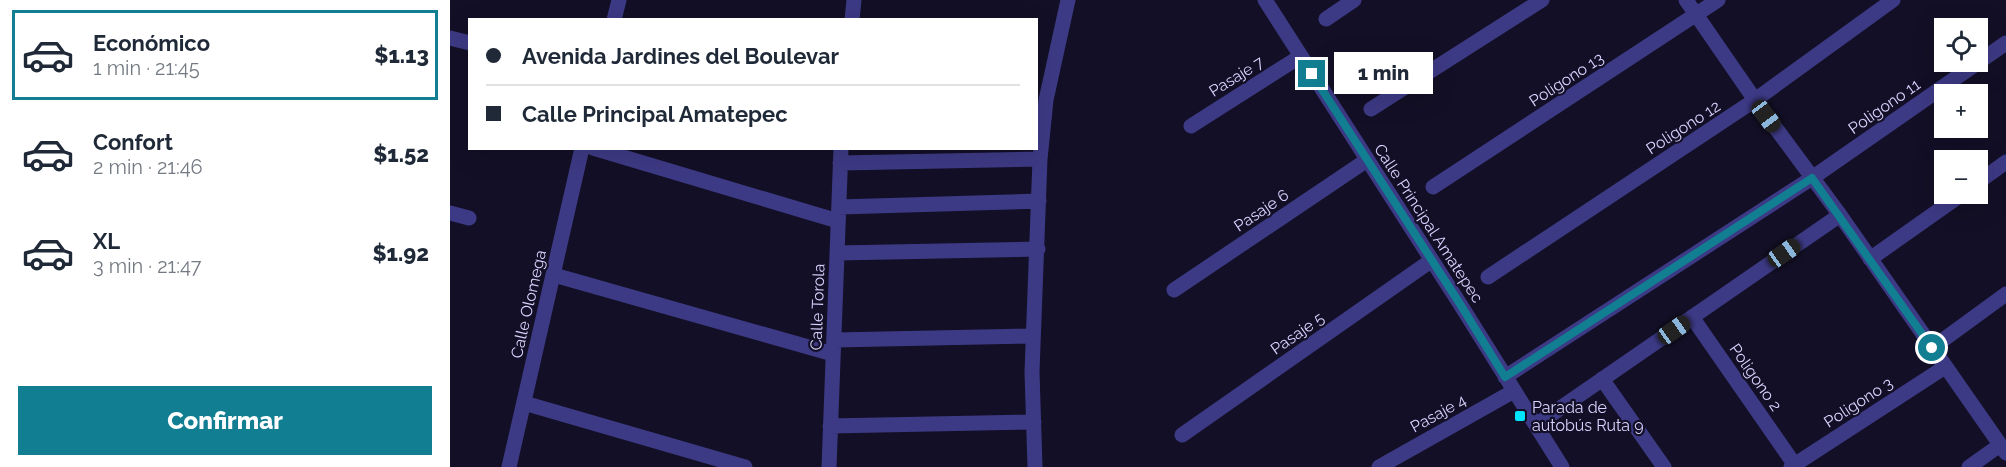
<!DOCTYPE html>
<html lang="es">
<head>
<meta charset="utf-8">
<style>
  body { margin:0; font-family:Raleway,sans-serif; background:#f6f6f7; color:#1f2937; height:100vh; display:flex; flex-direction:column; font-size:22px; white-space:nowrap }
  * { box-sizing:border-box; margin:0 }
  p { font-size:20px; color:#747a83 }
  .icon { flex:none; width:33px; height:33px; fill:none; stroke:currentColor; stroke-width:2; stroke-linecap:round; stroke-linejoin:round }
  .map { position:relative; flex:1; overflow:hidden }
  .drawer { display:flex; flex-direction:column; background:#fff; width:450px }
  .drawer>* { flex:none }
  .banner { position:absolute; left:18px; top:18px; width:570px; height:132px; border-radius:0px; box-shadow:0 6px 24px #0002; display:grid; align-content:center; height:132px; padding:0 18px; background:#fff }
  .fabs { position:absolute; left:1484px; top:18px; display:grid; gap:12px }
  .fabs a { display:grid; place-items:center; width:54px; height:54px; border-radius:0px; background:#fff; box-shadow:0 6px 24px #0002; font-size:30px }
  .end { position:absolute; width:27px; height:27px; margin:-14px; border:8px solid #117e91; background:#fff; box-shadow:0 0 0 3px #fff }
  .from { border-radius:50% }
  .bubble { position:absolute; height:42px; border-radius:0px; background:#fff; box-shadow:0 6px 24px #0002; font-size:20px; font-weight:800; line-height:42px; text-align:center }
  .car { position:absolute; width:18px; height:36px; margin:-18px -9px; border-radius:8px; box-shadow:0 0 4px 2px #0007; background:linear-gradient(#222 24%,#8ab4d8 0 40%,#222 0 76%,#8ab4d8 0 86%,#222 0) }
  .banner b { display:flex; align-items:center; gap:21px; height:57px; font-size:22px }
  .banner b+b { border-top:2px solid #e0e1e3 }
  .banner i { width:15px; height:15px; background:#1f2937 }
  ul { padding:10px 0 0; list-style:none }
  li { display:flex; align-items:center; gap:18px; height:90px; margin:0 12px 9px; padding:0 6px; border:3px solid transparent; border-radius:0px }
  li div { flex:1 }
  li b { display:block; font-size:22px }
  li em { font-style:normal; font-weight:800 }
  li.on { border-color:#117e91 }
  li>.icon { width:54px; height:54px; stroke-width:1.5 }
  .button { display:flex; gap:12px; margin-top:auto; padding:12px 18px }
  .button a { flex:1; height:69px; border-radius:0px; background:#117e91; color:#fff; font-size:24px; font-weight:800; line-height:69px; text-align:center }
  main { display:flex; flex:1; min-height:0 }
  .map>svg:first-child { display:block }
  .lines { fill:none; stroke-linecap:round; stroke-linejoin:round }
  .minor { stroke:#3d3a85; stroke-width:15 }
  .route { stroke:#117e91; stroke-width:8 }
  .poi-dot { fill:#00e5ff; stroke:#130f26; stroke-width:2 }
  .labels { text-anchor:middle; stroke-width:4.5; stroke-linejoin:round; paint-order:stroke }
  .street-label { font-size:16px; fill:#d9d4ff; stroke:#130f26 }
  .poi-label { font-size:16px; fill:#d9d4ff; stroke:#130f26; text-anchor:start }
</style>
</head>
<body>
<main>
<section class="drawer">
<ul>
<li class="on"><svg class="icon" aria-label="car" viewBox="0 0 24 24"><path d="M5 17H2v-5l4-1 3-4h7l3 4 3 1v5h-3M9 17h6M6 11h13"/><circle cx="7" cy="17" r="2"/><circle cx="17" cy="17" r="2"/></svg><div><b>Económico</b><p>1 min · 21:45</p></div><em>$1.13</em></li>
<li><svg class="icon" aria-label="car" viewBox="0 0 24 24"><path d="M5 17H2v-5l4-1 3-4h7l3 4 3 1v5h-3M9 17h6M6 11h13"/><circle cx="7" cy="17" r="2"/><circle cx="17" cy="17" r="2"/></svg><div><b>Confort</b><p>2 min · 21:46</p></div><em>$1.52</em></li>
<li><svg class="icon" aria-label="car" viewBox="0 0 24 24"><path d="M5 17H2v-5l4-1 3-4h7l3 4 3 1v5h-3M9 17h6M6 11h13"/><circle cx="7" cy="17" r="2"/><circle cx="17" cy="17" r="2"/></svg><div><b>XL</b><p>3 min · 21:47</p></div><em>$1.92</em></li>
</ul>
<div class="button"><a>Confirmar</a></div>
</section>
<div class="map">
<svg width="1556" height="467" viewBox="0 0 1556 467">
  <rect width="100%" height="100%" fill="#130f26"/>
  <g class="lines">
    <path class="minor" d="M 815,0 L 1010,304 L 1112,467
      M 1236,0 L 1305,100 L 1390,215 L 1556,453
      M 876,19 L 904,0
      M 164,20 L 169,0
      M 402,20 L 404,0
      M 0,38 L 20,43
      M 921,109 L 1092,0
      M 741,126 L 851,56
      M 143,148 L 388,221
      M 390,163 L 590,159
      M 1527,183 L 1556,162
      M 983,187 L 1268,0
      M 389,207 L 589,201
      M 0,213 L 19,218
      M 387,253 L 588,249
      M 1420,259 L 1512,194
      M 104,275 L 383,354
      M 1038,277 L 1305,100 L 1443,0
      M 724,290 L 917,160
      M 1242,317 L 1340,458
      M 384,340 L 583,336
      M 1482,348 L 1556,294
      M 1055,377 L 1362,178 L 1556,43
      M 1152,379 L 1214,467
      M 74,403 L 295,467
      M 1086,425 L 1390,215
      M 380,426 L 584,422
      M 732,435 L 982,260
      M 59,467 L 132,148
      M 379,467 L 391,148
      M 585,467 L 582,372 L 590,159 L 596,100 L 618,0
      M 929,467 L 1064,391
      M 1341,467 L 1495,367
      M 1519,467 L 1550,445"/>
  </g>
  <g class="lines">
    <path class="route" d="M 862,74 L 1010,304 L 1055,377 L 1362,178 L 1482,348"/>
  </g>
  <rect class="poi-dot" x="1064" y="410" width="12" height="12" rx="3"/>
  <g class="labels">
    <g class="street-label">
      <text transform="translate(786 76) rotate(-32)" y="6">Pasaje 7</text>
      <text transform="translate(1116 79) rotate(-33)" y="6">Poligono 13</text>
      <text transform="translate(1434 106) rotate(-35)" y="6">Poligono 11</text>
      <text transform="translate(1233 127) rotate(-33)" y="6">Poligono 12</text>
      <text transform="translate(811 210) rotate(-34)" y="6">Pasaje 6</text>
      <text transform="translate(979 223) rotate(57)" y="6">Calle Principal Amatepec</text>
      <text transform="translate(78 304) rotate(-77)" y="6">Calle Olomega</text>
      <text transform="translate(367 307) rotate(-88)" y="6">Calle Torola</text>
      <text transform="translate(847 333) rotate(-35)" y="6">Pasaje 5</text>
      <text transform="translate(1306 377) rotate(55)" y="6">Poligono 2</text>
      <text transform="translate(1408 402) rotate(-33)" y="6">Poligono 3</text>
      <text transform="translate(988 413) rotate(-29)" y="6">Pasaje 4</text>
    </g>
    <g class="poi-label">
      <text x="1082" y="413">Parada de<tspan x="1082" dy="18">autobús Ruta 9</tspan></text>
    </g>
  </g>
</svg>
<div class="fabs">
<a><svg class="icon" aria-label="locate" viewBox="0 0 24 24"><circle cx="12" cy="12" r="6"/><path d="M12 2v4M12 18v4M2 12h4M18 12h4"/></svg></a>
<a>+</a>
<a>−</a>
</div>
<i class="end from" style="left:1482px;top:348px"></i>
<i class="end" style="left:862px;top:74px"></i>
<div class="bubble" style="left:884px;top:52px;width:99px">1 min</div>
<i class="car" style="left:1316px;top:116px;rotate:143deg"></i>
<i class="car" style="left:1334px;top:253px;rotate:55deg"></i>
<i class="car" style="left:1224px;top:330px;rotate:55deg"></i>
<div class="banner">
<b><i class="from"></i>Avenida Jardines del Boulevar</b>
<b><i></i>Calle Principal Amatepec</b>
</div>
</div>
</main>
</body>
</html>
